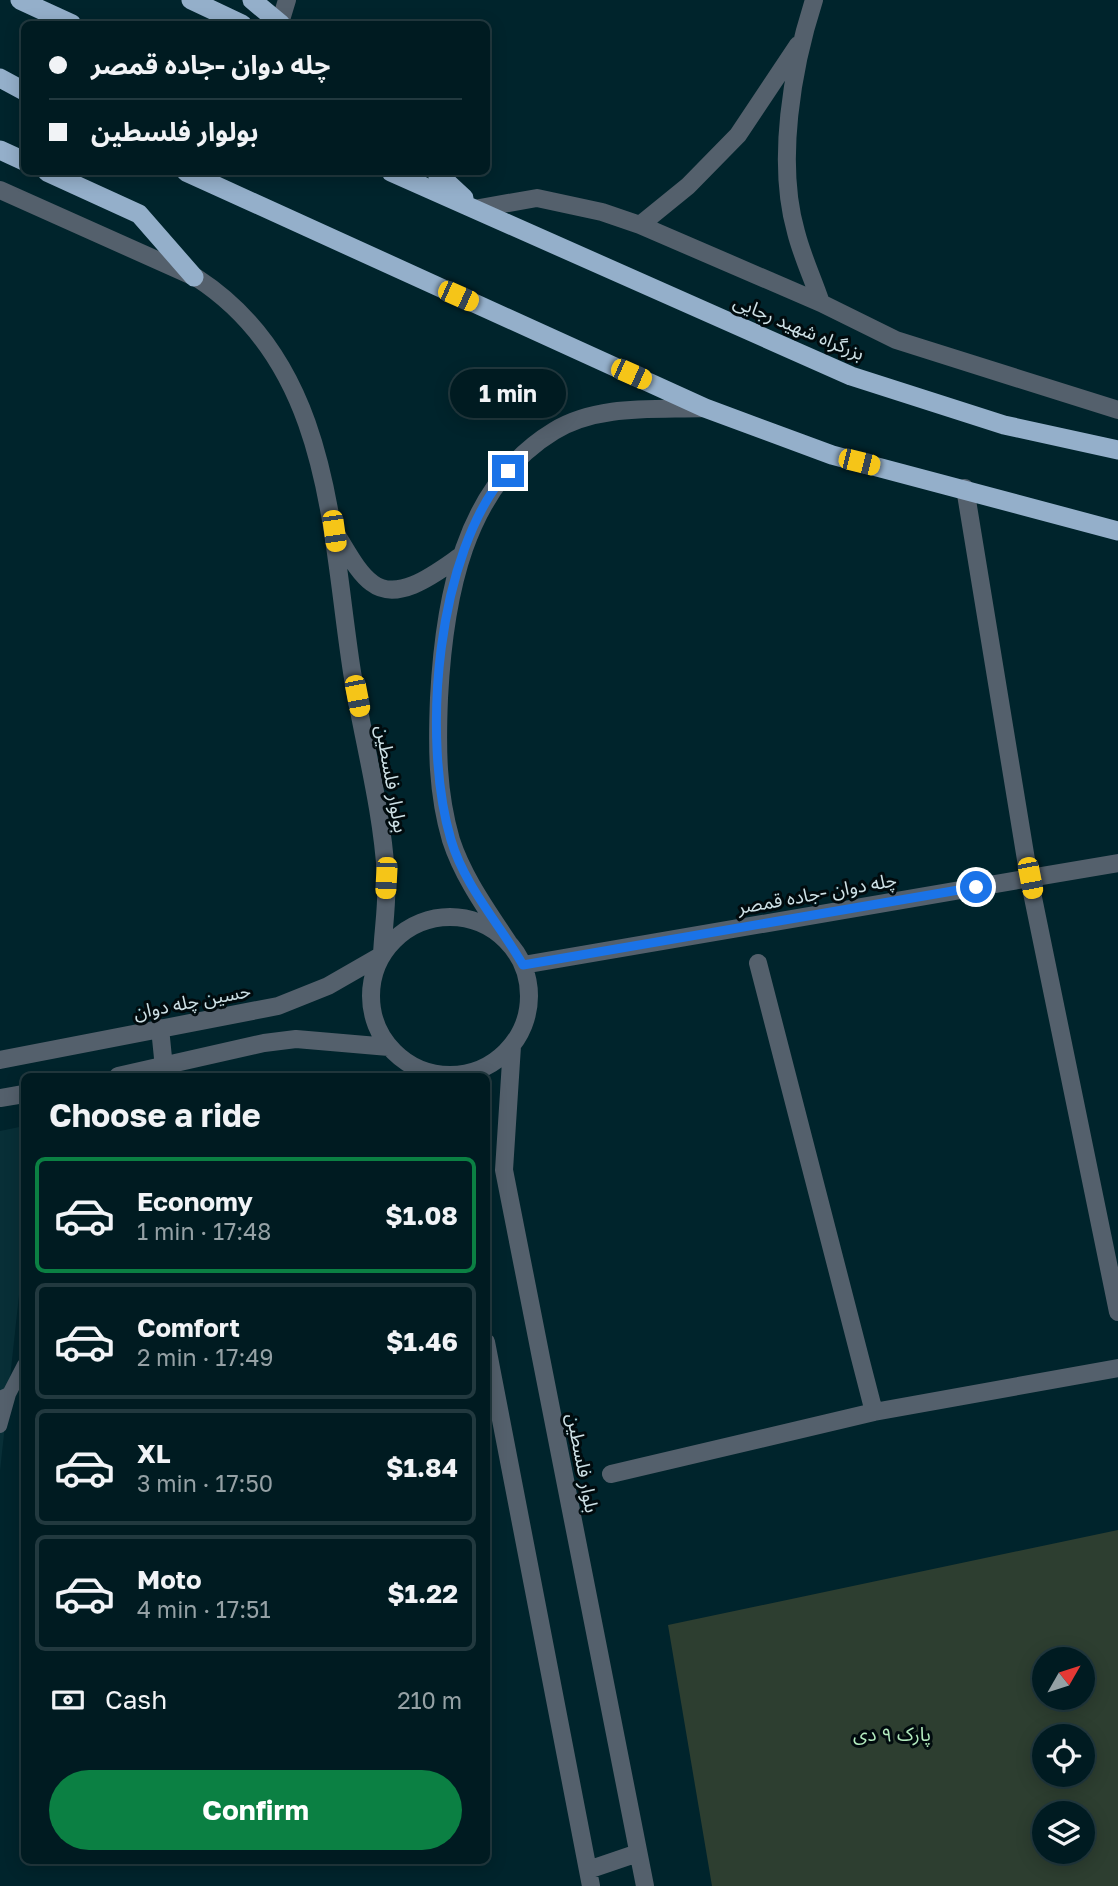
<!DOCTYPE html>
<html lang="en">
<head>
<meta charset="utf-8">
<style>
  body { margin:0; font-family:"Golos Text","Noto Sans Arabic",sans-serif; background:#0a242a; color:#f1f3f6; height:100vh; display:flex; flex-direction:column; font-size:26px; white-space:nowrap }
  * { box-sizing:border-box; margin:0 }
  p { font-size:23px; color:#95a1a5 }
  .icon { flex:none; width:38px; height:38px; fill:none; stroke:currentColor; stroke-width:2; stroke-linecap:round; stroke-linejoin:round }
  .map { position:relative; flex:1; overflow:hidden }
  .sheet { position:absolute; left:21px; top:1073px; width:469px; height:791px; display:flex; flex-direction:column; background:#001b21; border-radius:10px; box-shadow:0 4px 18px #0003,0 0 0 2px #22393f }
  .sheet>* { flex:none }
  .hud { position:absolute; left:21px; top:21px; width:469px; height:154px; border-radius:10px; box-shadow:0 4px 18px #0003,0 0 0 2px #22393f; display:grid; align-content:center; height:154px; padding:0 28px; background:#001b21 }
  .needle { width:46px; rotate:51deg }
  .controls { position:absolute; left:1032px; top:1647px; display:grid; gap:14px }
  .controls a { display:grid; place-items:center; width:63px; height:63px; border-radius:50%; background:#001b21; box-shadow:0 4px 18px #0003,0 0 0 2px #22393f; font-size:35px }
  .end { position:absolute; width:32px; height:32px; margin:-16px; border:9px solid #1a73e8; background:#fff; box-shadow:0 0 0 4px #fff }
  .from { border-radius:50% }
  .bubble { position:absolute; height:49px; border-radius:24px; background:#001b21; box-shadow:0 4px 18px #0003,0 0 0 2px #22393f; font-size:23px; font-weight:700; line-height:49px; text-align:center }
  .car { position:absolute; width:21px; height:42px; margin:-21px -10px; border-radius:9px; box-shadow:0 0 5px 2px #0007; background:linear-gradient(#f5c518 24%,#345 0 40%,#f5c518 0 76%,#345 0 86%,#f5c518 0) }
  .hud b { display:flex; align-items:center; gap:24px; height:66px; font-size:26px }
  .hud b+b { border-top:2px solid #22393f }
  .hud i { width:18px; height:18px; background:#f1f3f6 }
  ul { padding:0; list-style:none }
  li { display:flex; align-items:center; gap:21px; height:116px; margin:0 14px 10px; padding:0 14px; border:4px solid #22393f; border-radius:10px }
  li div { flex:1 }
  li b { display:block; font-size:26px }
  li em { font-style:normal; font-weight:700 }
  li.on { border-color:#0b8043 }
  li>.icon { width:63px; height:63px; stroke-width:1.5 }
  h2 { padding:0 28px; font-size:32px; line-height:84px }
  .pay { display:flex; align-items:center; gap:18px; height:77px; padding:0 28px; font-size:26px }
  .pay p { margin-inline-start:auto }
  .cta { display:flex; gap:14px; margin-top:auto; padding:14px 28px }
  .cta a { flex:1; height:80px; border-radius:42px; background:#0b8043; color:#fff; font-size:28px; font-weight:700; line-height:80px; text-align:center }
  .map>svg:first-child { display:block }
  .built { fill:#082f37 }
  .green { fill:#2d3e30; fill-rule:evenodd }
  .lines { fill:none; stroke-linecap:round; stroke-linejoin:round }
  .service { stroke:#54606c; stroke-width:14 }
  .minor { stroke:#54606c; stroke-width:18 }
  .tertiary { stroke:#54606c; stroke-width:18 }
  .trunk { stroke:#94afca; stroke-width:19 }
  .route { stroke:#1a73e8; stroke-width:9 }
  .labels { text-anchor:middle; stroke-width:6; stroke-linejoin:round; paint-order:stroke }
  .street-label { font-size:19px; fill:#cee1e6; stroke:#010b0e }
  .park-label { font-size:19px; fill:#b4ecbf; stroke:#010b0e }
</style>
</head>
<body>
<div class="map">
<svg width="1118" height="1886" viewBox="0 0 1118 1886">
  <rect width="100%" height="100%" fill="#00242c"/>
  <path class="built" d="M 24,1126 L 24,1249 L 0,1471 L 0,1131 Z"/>
  <path class="green" d="M 1118,1530 L 1118,1886 L 712,1886 L 668,1625 ZM 1045,1659 L 1083,1659 L 1083,1698 L 1045,1698 ZM 1045,1736 L 1083,1736 L 1083,1774 L 1045,1774 ZM 1045,1813 L 1083,1813 L 1083,1852 L 1045,1852 Z"/>
  <g class="lines">
    <path class="service" d="M 0,1398 L 9,1394 L 24,1365
      M 0,1426 L 9,1394"/>
    <path class="minor" d="M 280,23 L 287,0
      M 965,488 L 1029,878 L 1118,1312
      M 758,963 L 874,1412
      M 611,1474 L 874,1412 L 1118,1368"/>
    <path class="tertiary" d="M 814,0 C 792,68 776,162 796,232 C 802,256 813,279 821,303
      M 0,190 L 197,278 C 332,366 330,531 352,672 C 363,740 382,807 386,876 C 388,902 383,930 382,955 L 328,986 L 278,1006 L 0,1060
      M 474,209 L 537,198 L 602,212 L 640,225 L 821,303 L 896,340 L 1118,410
      M 640,225 L 688,186 L 738,135 L 798,45
      M 336,534 C 346,549 357,572 372,583 C 399,604 440,570 462,555
      M371 996a79 79 0 1 1 158 0a79 79 0 1 1-158 0Z
      M 508,942 C 487,910 463,877 451,840 C 437,792 437,747 439,698 C 444,600 463,486 554,431 C 598,404 656,410 705,408
      M 523,965 L 1118,863
      M 160,1028 L 164,1068
      M 512,1046 L 504,1170 L 645,1886
      M 118,1076 L 264,1043 L 296,1039 L 389,1047
      M 0,1098 L 24,1094
      M 486,1342 L 591,1886
      M 588,1870 L 638,1853"/>
    <path class="trunk" d="M 20,0 L 72,24
      M 191,0 L 242,24
      M 252,0 L 281,24
      M 0,78 L 24,91
      M 0,150 L 24,161
      M 47,172 L 139,214 L 194,277
      M 186,172 L 705,408 L 832,455 L 1118,531
      M 391,172 L 851,376 L 1004,425 L 1118,450
      M 436,172 L 464,198"/>
  </g>
  <g class="lines">
    <path class="route" d="M 508,471 C 436,552 421,739 451,840 C 465,887 499,923 523,965 L 976,887"/>
  </g>
  <g class="labels">
    <g class="street-label">
      <text transform="translate(799 327) rotate(23)" y="7">بزرگراه شهید رجایی</text>
      <text transform="translate(392 779) rotate(80)" y="7">بولوار فلسطین</text>
      <text transform="translate(817 893) rotate(-10)" y="7">چله دوان -جاده قمصر</text>
      <text transform="translate(192 1001) rotate(-11)" y="7">حسین چله دوان</text>
      <text transform="translate(583 1463) rotate(79)" y="7">بلوار فلسطین</text>
    </g>
    <g class="park-label">
      <text x="892" y="1741">پارک ۹ دی</text>
    </g>
  </g>
</svg>
<div class="controls">
<a><svg class="needle" viewBox="-14 -14 28 28"><path d="M0-13l5 13h-10z" fill="#e53935"/><path d="M0 13l5-13h-10z" fill="#95a1a5"/></svg></a>
<a><svg class="icon" aria-label="locate" viewBox="0 0 24 24"><circle cx="12" cy="12" r="6"/><path d="M12 2v4M12 18v4M2 12h4M18 12h4"/></svg></a>
<a><svg class="icon" aria-label="layers" viewBox="0 0 24 24"><path d="M12 4l9 5-9 5-9-5zM3 14l9 5 9-5"/></svg></a>
</div>
<i class="end from" style="left:976px;top:887px"></i>
<i class="end" style="left:508px;top:471px"></i>
<div class="bubble" style="left:450px;top:369px;width:116px">1 min</div>
<i class="car" style="left:458px;top:296px;rotate:114deg"></i>
<i class="car" style="left:631px;top:374px;rotate:114deg"></i>
<i class="car" style="left:859px;top:462px;rotate:104deg"></i>
<i class="car" style="left:334px;top:531px;rotate:172deg"></i>
<i class="car" style="left:357px;top:696px;rotate:169deg"></i>
<i class="car" style="left:386px;top:878px;rotate:183deg"></i>
<i class="car" style="left:1030px;top:878px;rotate:169deg"></i>
<div class="hud">
<b><i class="from"></i>چله دوان -جاده قمصر</b>
<b><i></i>بولوار فلسطین</b>
</div>
<section class="sheet">
<h2>Choose a ride</h2>
<ul>
<li class="on"><svg class="icon" aria-label="car" viewBox="0 0 24 24"><path d="M5 17H2v-5l4-1 3-4h7l3 4 3 1v5h-3M9 17h6M6 11h13"/><circle cx="7" cy="17" r="2"/><circle cx="17" cy="17" r="2"/></svg><div><b>Economy</b><p>1 min · 17:48</p></div><em>$1.08</em></li>
<li><svg class="icon" aria-label="car" viewBox="0 0 24 24"><path d="M5 17H2v-5l4-1 3-4h7l3 4 3 1v5h-3M9 17h6M6 11h13"/><circle cx="7" cy="17" r="2"/><circle cx="17" cy="17" r="2"/></svg><div><b>Comfort</b><p>2 min · 17:49</p></div><em>$1.46</em></li>
<li><svg class="icon" aria-label="car" viewBox="0 0 24 24"><path d="M5 17H2v-5l4-1 3-4h7l3 4 3 1v5h-3M9 17h6M6 11h13"/><circle cx="7" cy="17" r="2"/><circle cx="17" cy="17" r="2"/></svg><div><b>XL</b><p>3 min · 17:50</p></div><em>$1.84</em></li>
<li><svg class="icon" aria-label="car" viewBox="0 0 24 24"><path d="M5 17H2v-5l4-1 3-4h7l3 4 3 1v5h-3M9 17h6M6 11h13"/><circle cx="7" cy="17" r="2"/><circle cx="17" cy="17" r="2"/></svg><div><b>Moto</b><p>4 min · 17:51</p></div><em>$1.22</em></li>
</ul>
<div class="pay"><svg class="icon" aria-label="cash" viewBox="0 0 24 24"><path d="M3 7h18v10H3z"/><circle cx="12" cy="12" r="2"/></svg>Cash<p>210 m</p></div>
<div class="cta"><a>Confirm</a></div>
</section>
</div>
</body>
</html>
